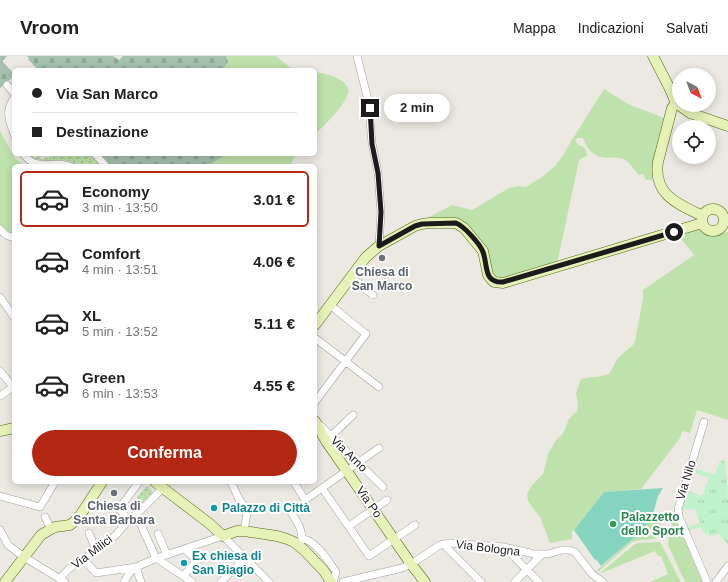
<!DOCTYPE html>
<html lang="it">
<head>
<meta charset="utf-8">
<style>
  body { margin:0; font-family:Helvetica,sans-serif; background:#f2f2f2; color:#222; height:100vh; display:flex; flex-direction:column; font-size:15px; white-space:nowrap }
  * { box-sizing:border-box; margin:0 }
  p { font-size:13px; color:#767676 }
  .icon { flex:none; width:22px; height:22px; fill:none; stroke:currentColor; stroke-width:2; stroke-linecap:round; stroke-linejoin:round }
  .map { position:relative; flex:1; overflow:hidden }
  .panel { position:absolute; left:12px; top:108px; width:305px; height:320px; display:flex; flex-direction:column; background:#fff; border-radius:6px; box-shadow:0 2px 10px #0003 }
  .panel>* { flex:none }
  .hud { position:absolute; left:12px; top:12px; width:305px; height:88px; border-radius:6px; box-shadow:0 2px 10px #0003; display:grid; align-content:center; height:88px; padding:0 20px; background:#fff }
  .needle { width:26px; rotate:139deg }
  .controls { position:absolute; left:672px; top:12px; display:grid; gap:8px }
  .controls a { display:grid; place-items:center; width:44px; height:44px; border-radius:50%; background:#fff; box-shadow:0 2px 10px #0003; font-size:20px }
  .end { position:absolute; width:18px; height:18px; margin:-9px; border:5px solid #1b1b1b; background:#fff; box-shadow:0 0 0 2px #fff }
  .from { border-radius:50% }
  .bubble { position:absolute; height:28px; border-radius:14px; background:#fff; box-shadow:0 2px 10px #0003; font-size:13px; font-weight:800; line-height:28px; text-align:center }
  .hud b { display:flex; align-items:center; gap:14px; height:38px; font-size:15px }
  .hud b+b { border-top:1px solid #e0e0e0 }
  .hud i { width:10px; height:10px; background:#222 }
  ul { padding:7px 0 0; list-style:none }
  li { display:flex; align-items:center; gap:12px; height:56px; margin:0 8px 6px; padding:0 12px; border:2px solid transparent; border-radius:6px }
  li div { flex:1 }
  li b { display:block; font-size:15px }
  li em { font-style:normal; font-weight:800 }
  li.active { border-color:#b22813 }
  li>.icon { width:36px; height:36px; stroke-width:1.5 }
  .primary-button { display:flex; gap:8px; margin-top:auto; padding:8px 20px }
  .primary-button a { flex:1; height:46px; border-radius:24px; background:#b22813; color:#fff; font-size:16px; font-weight:800; line-height:46px; text-align:center }
  header { display:flex; align-items:center; gap:24px; box-sizing:border-box; height:56px; padding:0 20px; background:#fff; border-bottom:1px solid #e0e0e0 }
  header strong { font-size:19px }
  nav { display:flex; gap:22px; margin-inline-start:auto; font-size:14px }
  .map>svg:first-child { display:block }
  .grass { fill:#bee2ab }
  .cemetery { fill:url(#cemetery-stones) }
  .park { fill:url(#park-tufts) }
  .garden { fill:url(#garden-dots) }
  .pitch { fill:#85d4c0 }
  .lines { fill:none; stroke-linecap:round; stroke-linejoin:round }
  .street-casing { stroke:#9f9f9f; stroke-width:8 }
  .secondary-casing { stroke:#50650f; stroke-width:11 }
  .street { stroke:#fff; stroke-width:7 }
  .secondary { stroke:#e7f2b8; stroke-width:10 }
  .route { stroke:#1b1b1b; stroke-width:5 }
  .worship-dot { fill:#6b7280; stroke:#fff; stroke-width:1.5 }
  .culture-dot { fill:#0f9aa8; stroke:#fff; stroke-width:1.5 }
  .leisure-dot { fill:#2e9e5b; stroke:#fff; stroke-width:1.5 }
  .labels { text-anchor:middle; stroke-width:4; stroke-linejoin:round; paint-order:stroke }
  .worship-label { font-size:12px; font-weight:bold; fill:#5b616d; stroke:#fff }
  .street-label { font-size:12px; fill:#1b1b1b; stroke:#fff }
  .culture-label { font-size:12px; font-weight:bold; fill:#0d838f; stroke:#fff; text-anchor:start }
  .leisure-label { font-size:12px; font-weight:bold; fill:#27864d; stroke:#fff; text-anchor:start }
</style>
</head>
<body>
<header>
<strong>Vroom</strong>
<nav><a>Mappa</a><a>Indicazioni</a><a>Salvati</a></nav>
</header>
<div class="map">
<svg width="728" height="526" viewBox="0 0 728 526">
  <defs>
    <pattern id="cemetery-stones" width="16" height="16" patternUnits="userSpaceOnUse"><rect width="16" height="16" fill="#a4c2ad"/><path d="M2 7V4a2 2 0 0 1 4 0v3zM10 15v-3a2 2 0 0 1 4 0v3z" fill="#8da694"/></pattern>
    <pattern id="park-tufts" width="24" height="20" patternUnits="userSpaceOnUse"><rect width="24" height="20" fill="#c0f3cb"/><path d="M3 7l-1-3M5 7V3M7 7l1-3M15 17l-1-3M17 17v-4M19 17l1-3" fill="none" stroke="#a4d0ae"/></pattern>
    <pattern id="garden-dots" width="8" height="8" patternUnits="userSpaceOnUse"><rect width="8" height="8" fill="#bee2ab"/><path d="M2 2h.1M6 6h.1" fill="none" stroke="#a3c193" stroke-width="1.8" stroke-linecap="round"/></pattern>
  </defs>
  <rect width="100%" height="100%" fill="#ebe9e1"/>
  <path class="grass" d="M 226,0 L 276,0 L 292,13 L 306,14 L 222,14 L 228,6 Z
    M 315,16 C 323,17 341,21 346,29 C 349,32 349,37 347,40 C 342,52 325,69 315,78 Z
    M 604,33 L 628,48 L 664,62 C 658,83 652,102 652,124 L 646,124 L 643,118 L 639,119 C 635,115 631,108 627,105 C 614,96 602,109 589,93 C 586,89 584,86 583,82 L 578,82 L 575,84 L 578,89 L 584,91 L 588,99 L 579,104 L 557,208 L 505,222 L 498,222 L 494,219 L 491,213 L 487,193 L 467,168 L 458,162 L 426,163 L 452,149 L 472,154 L 509,132 L 518,130 L 526,131 L 542,121 L 555,110 L 564,98 L 570,87 Z
    M 0,75 L 14,101 L 24,110 L 14,110 L 14,179 L 7,176 L 0,169 Z
    M 227,98 L 296,98 L 290,110 L 208,110 Z
    M 697,173 C 703,173 706,179 712,179 C 718,180 722,176 728,176 L 728,364 L 697,354 L 690,377 L 682,375 L 680,382 L 641,433 L 604,436 L 572,476 L 572,483 L 550,487 L 540,461 L 528,445 L 527,438 L 532,429 L 543,418 L 548,398 L 556,384 L 563,378 L 569,363 L 577,355 L 578,347 L 576,337 L 581,323 L 592,321 L 597,321 L 609,318 L 618,302 L 633,289 L 635,285 L 643,243 L 643,234 L 694,199 L 678,179 Z
    M 651,461 L 660,461 L 664,462 L 661,465 L 660,478 L 657,481 L 654,483 L 641,484 L 632,486 L 599,515 L 595,516 L 642,475 Z
    M 676,463 L 702,526 L 685,526 L 668,489 L 669,478 L 673,464 Z
    M 660,486 L 674,513 L 681,526 L 650,526 L 668,518 L 661,500 L 658,500 L 655,495 L 599,518 L 635,488 L 639,487 Z"/>
  <path class="cemetery" d="M 0,0 L 7,0 L 2,5 L 14,18 L 14,20 L 0,32 Z
    M 27,0 L 113,0 L 119,4 L 123,0 L 226,0 L 228,6 L 222,14 L 36,14 L 37,13 L 28,3 L 29,2 Z
    M 100,98 L 227,98 L 208,110 L 111,110 Z"/>
  <path class="park" d="M 720,404 L 725,405 L 728,442 L 728,489 L 720,478 L 709,480 L 708,477 L 704,478 L 701,471 L 688,475 L 687,471 L 700,467 L 695,453 L 681,454 L 688,435 L 702,440 L 709,422 L 695,417 L 696,413 L 715,419 Z"/>
  <path class="garden" d="M 28,98 L 31,98 L 34,102 L 39,100 L 42,104 L 47,101 L 48,102 L 53,98 L 90,98 L 101,110 L 97,110 L 95,108 L 93,110 L 75,110 C 64,96 42,114 28,98 Z
    M 147,430 L 153,436 L 142,447 L 137,441 Z"/>
  <path class="pitch" d="M 663,432 L 658,440 L 653,458 L 642,475 L 601,510 L 596,503 L 595,504 L 574,474 L 604,436 Z"/>
  <g class="lines">
    <g class="street-casing">
      <path id="street" d="M 357,0 L 368,44 L 372,87 L 378,117 L 381,156 L 379,190
        M 7,29 L 14,37
        M 14,42 C 5,55 9,64 14,78
        M 23,98 C 40,117 50,104 70,110
        M 95,98 L 106,110
        M 0,173 L 6,179 L 14,182
        M 351,221 L 373,239
        M 0,241 L 14,261
        M 315,282 L 379,331
        M 0,315 L 14,332
        M 0,340 L 13,331
        M 315,346 L 366,278 L 330,249
        M 704,366 L 678,453 L 679,461 L 707,526
        M 321,370 L 383,431
        M 329,382 L 353,359
        M 231,426 L 239,443 L 246,453 L 247,457 L 244,475
        M 294,426 L 305,444 L 379,392
        M 322,432 L 369,500 L 415,469
        M 0,440 L 40,451 L 55,426
        M 287,450 C 293,460 305,474 301,486
        M 136,458 L 155,500 L 162,506 L 192,526
        M 45,461 L 51,473
        M 129,464 L 119,453 L 139,426
        M 349,470 L 387,444
        M 0,474 L 8,489 L 24,501 L 65,526
        M 89,477 L 96,494
        M 158,478 L 167,499
        M 302,482 C 318,487 327,503 336,516 L 333,526
        M 444,489 L 481,526
        M 504,491 L 539,526
        M 83,503 L 96,517 L 136,511 L 157,502 L 223,480 L 269,526
        M 136,511 L 141,526
        M 183,520 L 197,505 L 185,493
        M 60,522 L 70,512 L 96,494 L 116,479 L 129,464 L 141,454 L 163,432
        M 124,526 L 133,511
        M 221,526 L 245,502
        M 343,526 L 402,512 L 411,508 L 440,489 L 450,487 L 504,491 L 534,498 L 548,498 L 562,494 L 569,494 L 575,496 L 592,518 L 603,526
        M 515,526 L 542,498
        M 716,526 L 728,510"/>
    </g>
    <g class="secondary-casing">
      <path id="secondary" d="M 653,0 L 670,33 L 676,47 L 690,57 L 728,70
        M 676,47 L 672,52 L 658,106 C 653,139 678,148 703,160
        M702 164a11 11 0 1 1 22 0a11 11 0 1 1-22 0Z
        M 315,269 L 366,201 L 379,190 L 415,170 L 422,168 L 429,167 L 456,167 L 464,172 L 483,195 L 487,214 L 488,219 L 491,223 L 494,226 L 503,227 L 702,167
        M 315,365 L 326,385 L 411,508 L 425,526
        M 0,375 L 14,372
        M 155,426 L 210,468 L 223,480 L 237,475 L 244,475 L 277,480 L 287,483 L 294,486 L 304,494 L 324,515 L 331,526
        M 5,526 L 41,479 L 51,473 L 55,471 L 70,469 L 76,464 L 81,458 L 102,426"/>
    </g>
    <use href="#street" class="street"/>
    <use href="#secondary" class="secondary"/>
  </g>
  <g class="lines">
    <path class="route" d="M 370,52 L 372,88 L 378,117 L 381,156 L 379,190 L 415,170 L 422,168 L 456,167 C 464,170 480,188 483,196 C 488,209 483,227 503,226 L 674,176"/>
  </g>
  <g class="worship-dot">
    <circle cx="382" cy="202" r="4"/>
    <circle cx="114" cy="437" r="4"/>
  </g>
  <g class="culture-dot">
    <circle cx="214" cy="452" r="4"/>
    <circle cx="184" cy="507" r="4"/>
  </g>
  <circle class="leisure-dot" cx="613" cy="468" r="4"/>
  <g class="labels">
    <g class="worship-label">
      <text x="382" y="220">Chiesa di<tspan x="382" dy="14">San Marco</tspan></text>
      <text x="114" y="454">Chiesa di<tspan x="114" dy="14">Santa Barbara</tspan></text>
    </g>
    <g class="street-label">
      <text transform="translate(349 398) rotate(44)" y="4">Via Arno</text>
      <text transform="translate(686 424) rotate(-73)" y="4">Via Nilo</text>
      <text transform="translate(369 446) rotate(55)" y="4">Via Po</text>
      <text transform="translate(488 492) rotate(7)" y="4">Via Bologna</text>
      <text transform="translate(92 496) rotate(-37)" y="4">Via Milici</text>
    </g>
    <g class="culture-label">
      <text x="222" y="456">Palazzo di Città</text>
      <text x="192" y="504">Ex chiesa di<tspan x="192" dy="14">San Biagio</tspan></text>
    </g>
    <g class="leisure-label">
      <text x="621" y="465">Palazzetto<tspan x="621" dy="14">dello Sport</tspan></text>
    </g>
  </g>
</svg>
<div class="controls">
<a><svg class="needle" viewBox="-14 -14 28 28"><path d="M0-13l5 13h-10z" fill="#e53935"/><path d="M0 13l5-13h-10z" fill="#767676"/></svg></a>
<a><svg class="icon" aria-label="locate" viewBox="0 0 24 24"><circle cx="12" cy="12" r="6"/><path d="M12 2v4M12 18v4M2 12h4M18 12h4"/></svg></a>
</div>
<i class="end from" style="left:674px;top:176px"></i>
<i class="end" style="left:370px;top:52px"></i>
<div class="bubble" style="left:384px;top:38px;width:66px">2 min</div>
<div class="hud">
<b><i class="from"></i>Via San Marco</b>
<b><i></i>Destinazione</b>
</div>
<section class="panel">
<ul>
<li class="active"><svg class="icon" aria-label="car" viewBox="0 0 24 24"><path d="M5 17H2v-5l4-1 3-4h7l3 4 3 1v5h-3M9 17h6M6 11h13"/><circle cx="7" cy="17" r="2"/><circle cx="17" cy="17" r="2"/></svg><div><b>Economy</b><p>3 min · 13:50</p></div><em>3.01 €</em></li>
<li><svg class="icon" aria-label="car" viewBox="0 0 24 24"><path d="M5 17H2v-5l4-1 3-4h7l3 4 3 1v5h-3M9 17h6M6 11h13"/><circle cx="7" cy="17" r="2"/><circle cx="17" cy="17" r="2"/></svg><div><b>Comfort</b><p>4 min · 13:51</p></div><em>4.06 €</em></li>
<li><svg class="icon" aria-label="car" viewBox="0 0 24 24"><path d="M5 17H2v-5l4-1 3-4h7l3 4 3 1v5h-3M9 17h6M6 11h13"/><circle cx="7" cy="17" r="2"/><circle cx="17" cy="17" r="2"/></svg><div><b>XL</b><p>5 min · 13:52</p></div><em>5.11 €</em></li>
<li><svg class="icon" aria-label="car" viewBox="0 0 24 24"><path d="M5 17H2v-5l4-1 3-4h7l3 4 3 1v5h-3M9 17h6M6 11h13"/><circle cx="7" cy="17" r="2"/><circle cx="17" cy="17" r="2"/></svg><div><b>Green</b><p>6 min · 13:53</p></div><em>4.55 €</em></li>
</ul>
<div class="primary-button"><a>Conferma</a></div>
</section>
</div>
</body>
</html>
